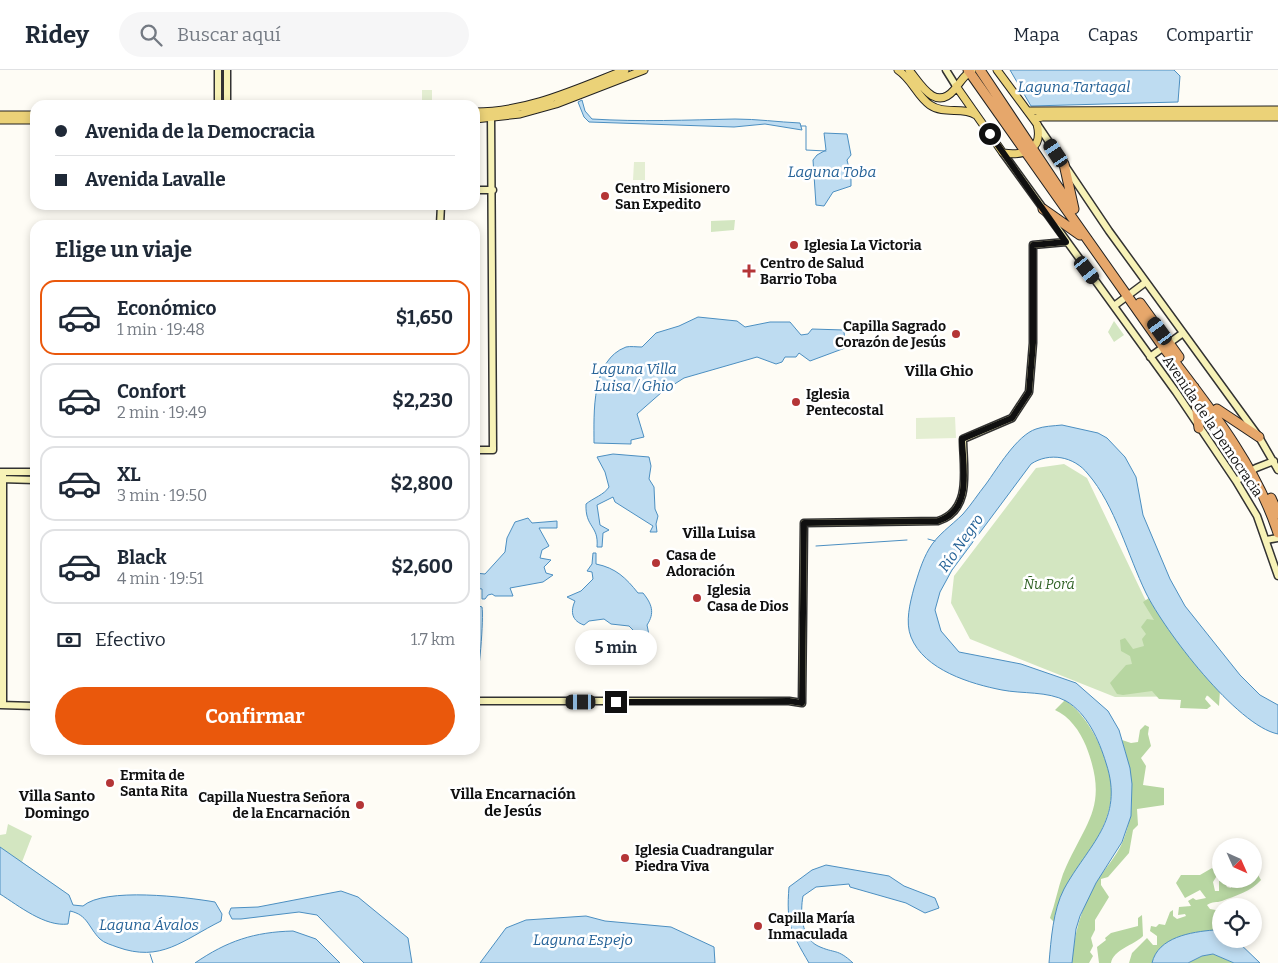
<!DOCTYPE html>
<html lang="es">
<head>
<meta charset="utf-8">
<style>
  body { margin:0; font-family:Bitter,serif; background:#f6f6f7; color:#1f2937; height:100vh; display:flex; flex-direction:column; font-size:19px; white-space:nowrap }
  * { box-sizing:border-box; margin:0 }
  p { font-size:16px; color:#747a83 }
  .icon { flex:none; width:28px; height:28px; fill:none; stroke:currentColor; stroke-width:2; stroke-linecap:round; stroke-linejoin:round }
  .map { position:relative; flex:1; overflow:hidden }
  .sheet { position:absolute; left:30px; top:150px; width:450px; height:535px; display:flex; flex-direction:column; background:#fff; border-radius:15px; box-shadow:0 2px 8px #0003 }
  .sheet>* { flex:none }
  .hud { position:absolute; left:30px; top:30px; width:450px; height:110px; border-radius:15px; box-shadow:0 2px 8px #0003; display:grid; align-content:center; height:110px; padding:0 25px; background:#fff }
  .needle { width:32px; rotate:135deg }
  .tools { position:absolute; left:1212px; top:768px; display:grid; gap:10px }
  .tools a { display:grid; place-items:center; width:50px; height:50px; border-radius:50%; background:#fff; box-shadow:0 2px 8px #0003; font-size:25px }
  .end { position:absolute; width:22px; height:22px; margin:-11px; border:6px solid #101010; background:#fff; box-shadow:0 0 0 2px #fff }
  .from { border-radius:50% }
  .bubble { position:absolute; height:35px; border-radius:18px; background:#fff; box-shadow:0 2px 8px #0003; font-size:16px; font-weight:700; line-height:35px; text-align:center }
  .car { position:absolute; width:15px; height:30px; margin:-15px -8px; border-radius:6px; box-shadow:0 0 4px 1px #0007; background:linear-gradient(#222 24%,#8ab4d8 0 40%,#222 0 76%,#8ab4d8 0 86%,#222 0) }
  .hud b { display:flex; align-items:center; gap:18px; height:48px; font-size:19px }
  .hud b+b { border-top:1px solid #e0e1e3 }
  .hud i { width:12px; height:12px; background:#1f2937 }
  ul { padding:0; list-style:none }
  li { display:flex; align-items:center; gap:15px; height:75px; margin:0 10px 8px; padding:0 15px; border:2px solid #e0e1e3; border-radius:15px }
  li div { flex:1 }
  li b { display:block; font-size:19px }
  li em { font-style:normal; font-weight:700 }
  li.selected { border-color:#ea580c }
  li>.icon { width:45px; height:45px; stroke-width:1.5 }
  h2 { padding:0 25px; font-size:22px; line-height:60px }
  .pay { display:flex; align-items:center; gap:12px; height:55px; padding:0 25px; font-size:19px }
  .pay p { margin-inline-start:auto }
  .button { display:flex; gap:10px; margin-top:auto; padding:10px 25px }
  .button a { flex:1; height:58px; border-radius:30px; background:#ea580c; color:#fff; font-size:20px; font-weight:700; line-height:58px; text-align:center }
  header { display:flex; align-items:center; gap:30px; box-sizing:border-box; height:70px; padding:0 25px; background:#fff; border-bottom:1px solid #e0e1e3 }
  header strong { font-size:24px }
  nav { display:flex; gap:28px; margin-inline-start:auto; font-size:18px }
  .search { width:350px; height:45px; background:#f6f6f7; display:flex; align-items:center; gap:12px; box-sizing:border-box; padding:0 18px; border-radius:28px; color:#747a83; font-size:19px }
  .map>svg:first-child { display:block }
  .green { fill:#d3e6c1 }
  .forest { fill:#b7d6a1 }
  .pitch { fill:#e4eed2 }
  .water { fill:#bedcf1; stroke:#4c8fc1 }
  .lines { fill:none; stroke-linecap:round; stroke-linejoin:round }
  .stream { stroke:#4c8fc1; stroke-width:1 }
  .secondary-casing { stroke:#323232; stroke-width:9 }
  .primary-casing { stroke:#212121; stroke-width:9 }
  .highway-casing { stroke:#212121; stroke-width:11 }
  .secondary { stroke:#f7f2b7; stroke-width:6 }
  .primary { stroke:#ebd278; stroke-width:7 }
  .highway { stroke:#e6a76b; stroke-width:9 }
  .route { stroke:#101010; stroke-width:6 }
  .poi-dot { fill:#b43537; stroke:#fff; stroke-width:2 }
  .labels { text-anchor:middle; stroke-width:5; stroke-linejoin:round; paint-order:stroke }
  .poi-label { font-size:14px; font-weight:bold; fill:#101010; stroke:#fff; text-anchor:start }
  .street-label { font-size:14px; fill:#101010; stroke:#fff }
  .park-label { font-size:14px; font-style:italic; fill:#316326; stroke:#fff }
  .water-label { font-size:15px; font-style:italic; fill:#256297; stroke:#fff }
  .neighbourhood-label { font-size:15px; font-weight:bold; fill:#101010; stroke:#fff }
</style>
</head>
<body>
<header>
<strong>Ridey</strong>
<div class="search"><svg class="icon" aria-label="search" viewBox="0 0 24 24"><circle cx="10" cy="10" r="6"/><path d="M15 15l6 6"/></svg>Buscar aquí</div>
<nav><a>Mapa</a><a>Capas</a><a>Compartir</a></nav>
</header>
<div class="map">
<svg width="1278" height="893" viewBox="0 0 1278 893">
  <rect width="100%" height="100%" fill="#fefcf5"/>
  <path class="green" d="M 735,150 L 734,160 L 711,162 L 711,151 Z
    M 1114,251 L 1124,265 L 1114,272 L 1108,262 Z
    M 1064,394 L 1087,408 L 1145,529 L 1218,626 L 1115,627 L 970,569 L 951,533 L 954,506 L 1036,398 Z
    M 8,754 L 32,766 L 22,792 L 69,825 L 68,854 C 45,857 19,836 0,824 L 0,765 L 6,764 Z"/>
  <path class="forest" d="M 1149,528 L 1190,587 L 1220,620 L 1219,636 L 1207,625 L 1205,629 L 1211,636 L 1207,639 L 1180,638 L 1181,630 L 1159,629 L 1152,621 L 1123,625 L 1117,624 L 1110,613 L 1126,595 L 1132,594 L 1130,586 L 1121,581 L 1120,570 L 1125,568 L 1133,579 L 1144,576 L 1142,569 L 1146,564 L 1141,557 L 1147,549 L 1154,550 L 1143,532 Z
    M 1065,630 C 1083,643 1092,659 1101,678 C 1123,726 1107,755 1081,795 C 1076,804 1069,811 1064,820 C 1059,830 1057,842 1055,853 L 1050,848 C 1055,834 1058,818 1063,804 C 1085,751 1110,738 1086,676 C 1080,661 1069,646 1055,640 Z
    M 1145,655 L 1149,657 L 1148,664 L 1151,676 L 1141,688 L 1146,696 L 1143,715 L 1164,718 L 1164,735 L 1137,739 L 1138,755 L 1133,760 L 1129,783 L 1108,807 L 1101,809 L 1101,815 L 1109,827 L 1095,850 L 1095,860 L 1091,868 L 1093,876 L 1090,882 L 1093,886 L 1089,893 L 1072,893 C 1074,864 1081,838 1096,813 C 1104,799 1117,786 1123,771 C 1137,737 1132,704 1122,670 L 1131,673 L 1138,672 L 1140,660 Z
    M 1212,798 L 1218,804 L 1213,812 L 1215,821 L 1219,821 L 1219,811 L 1224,810 L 1227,817 L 1231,818 L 1232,809 L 1254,809 L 1258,805 L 1261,810 C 1252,821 1235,826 1222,831 C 1216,833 1213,831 1207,835 L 1210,839 L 1221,841 L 1221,862 L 1202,861 L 1178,867 L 1152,893 L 1129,893 L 1132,883 L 1147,868 L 1153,875 L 1157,875 L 1157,866 L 1150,861 L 1151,856 L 1156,857 L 1159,854 L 1165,855 L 1170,842 L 1173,840 L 1173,846 L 1177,849 L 1186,846 L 1185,844 L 1178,845 L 1179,837 L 1191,836 L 1188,831 L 1193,828 L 1196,830 L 1206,828 L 1200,820 L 1185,828 L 1176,813 L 1181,805 L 1200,805 Z
    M 1142,845 L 1143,866 C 1134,875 1113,880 1111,893 L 1099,893 L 1097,877 L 1106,870 L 1105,868 L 1111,863 L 1138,856 L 1138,848 Z
    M 1213,884 L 1234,893 L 1188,893 L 1202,886 Z"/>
  <path class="pitch" d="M 422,20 L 432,20 L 432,35 L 422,35 Z
    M 634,92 L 645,92 L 645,110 L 633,110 Z
    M 955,347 L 956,368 L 916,369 L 916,348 Z"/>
  <path class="water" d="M 1010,0 L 1174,0 L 1180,6 L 1178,32 L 1031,36 Z
    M 582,30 L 585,41 L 592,49 C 640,52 687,50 735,49 C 757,49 778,52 800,53 L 802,60 L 765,54 L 734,57 L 589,52 L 584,47 L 578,32 Z
    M 824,63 L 847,64 L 851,85 L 847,90 L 851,106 L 851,116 L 833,122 L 824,136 L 816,135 L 813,90 L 817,85 L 826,80 Z
    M 698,247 L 737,251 L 745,257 L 770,252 L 790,252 L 801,265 L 808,264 L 812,259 L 844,260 L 845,278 L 810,291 L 799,283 L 796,287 L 785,287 L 782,292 L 776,294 L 757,287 L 684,308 L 662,322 L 637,344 L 644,367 L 631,370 L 631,374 L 594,373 C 594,343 591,290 626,277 C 630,276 637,277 642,277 L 656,263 L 679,256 Z
    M 1062,355 L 1098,363 L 1107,368 L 1125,387 L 1136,407 L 1143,445 L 1170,509 L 1185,536 L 1240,605 L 1260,625 L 1278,635 L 1278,664 C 1237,656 1164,560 1146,523 C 1128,486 1115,435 1088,404 C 1074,386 1049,382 1031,394 L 952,500 L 940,522 L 935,540 L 941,561 L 959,582 L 1021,594 L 1076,613 L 1108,641 L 1119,660 L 1130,698 L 1132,714 L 1131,746 L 1122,772 L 1096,813 L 1080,846 L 1076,859 L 1072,893 L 1049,893 C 1051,870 1053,840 1064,819 C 1088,775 1125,750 1106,693 C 1099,670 1087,643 1066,631 C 1048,621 1022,624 1002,620 C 971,614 924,600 911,567 C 905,552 910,533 914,518 C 918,505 922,491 929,479 C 937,465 951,456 963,444 C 971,435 978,424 986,414 C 997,399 1017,365 1036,359 C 1044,356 1053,356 1062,355 Z
    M 613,384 L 649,387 L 651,396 L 649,409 L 654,417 L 655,439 L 658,446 L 656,454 L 657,462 L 650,462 L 653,456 L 615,432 L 613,427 L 597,435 L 600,455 L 609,460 L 603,463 L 602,477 L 597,477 C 599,455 585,458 586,434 C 593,428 604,425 609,417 L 605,402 L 597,387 Z
    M 528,448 L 532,453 L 557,451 L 557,458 L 539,458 L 549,476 L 542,480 L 540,488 L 551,490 L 544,497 L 546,503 L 553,505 L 543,512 L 510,518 L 513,526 L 495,526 L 492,524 L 488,525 L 485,529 L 482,529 L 482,519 L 475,518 L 475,503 L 485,504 L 505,482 L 507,468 L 515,452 Z
    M 593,483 L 596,483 L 596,494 C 616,498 626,508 638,523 L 643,523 C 652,534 655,543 647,555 L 649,565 L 638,565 L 629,556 L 611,554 L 604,549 L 589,551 L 584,555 C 572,551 570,542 575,531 L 567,527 L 581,521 L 593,509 L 592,502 L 587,501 L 592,494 Z
    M 479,536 L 482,537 C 484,547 479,610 475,618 L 475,547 L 479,542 Z
    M 0,777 L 69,825 L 73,835 L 83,836 C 105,817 186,827 215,832 L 222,844 L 221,851 C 183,870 161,893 117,877 C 112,875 104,873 100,869 C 88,857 88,845 70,841 L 68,854 C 45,857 19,836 0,824 Z
    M 826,795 L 889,806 L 904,816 L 935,828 L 939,838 L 925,843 L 906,833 L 850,817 L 849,814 L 816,817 L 803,826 C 800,842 801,868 818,876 C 835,884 837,878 853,893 L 809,893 C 791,862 786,854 789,817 L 812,800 Z
    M 341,821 L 358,827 L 408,868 L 412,893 L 364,893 L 317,845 L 299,842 L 241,849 L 232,849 L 229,843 L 231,838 L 258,837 Z
    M 586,846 L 605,851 L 671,857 L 714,877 L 715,893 L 480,893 L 506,858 L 526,850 Z
    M 1214,860 L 1221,862 L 1221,869 L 1235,869 L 1260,893 L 1234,893 L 1213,884 L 1202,886 L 1188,893 L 1152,893 C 1158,867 1191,862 1214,860 Z
    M 293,861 L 316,869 L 340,893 L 195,893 C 227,871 254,862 293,861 Z"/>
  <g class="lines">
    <path class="stream" d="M 801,56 L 806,56 L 806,80 L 826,81
      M 928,469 L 935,471
      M 816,476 L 907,470
      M 150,884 L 153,893"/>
    <g class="secondary-casing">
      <path id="secondary" d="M 227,0 L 227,35
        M 946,0 L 956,16
        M 218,35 L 218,0
        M 1037,54 L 1109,161 L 1259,367 L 1278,400
        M 1003,83 L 1176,322 L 1236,411 L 1257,446 L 1278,506
        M 475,120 L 493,120
        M 440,155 L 441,135
        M 1114,236 L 1146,212
        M 1150,287 L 1183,263
        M 475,380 L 493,380 L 491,43
        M 0,402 L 35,402
        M 3,402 L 3,635
        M 0,409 L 35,410
        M 1236,411 L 1256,398 L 1274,391
        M 1266,470 L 1278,468
        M 475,631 L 789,631 L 802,633 L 804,453 L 938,451 C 973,440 963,398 963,369 L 1012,348 L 1029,322 L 1033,273 L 1033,175 L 1066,172
        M 0,635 L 35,636"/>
    </g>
    <g class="primary-casing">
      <path id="primary" d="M 898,0 C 912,9 917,26 930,35 C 944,45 963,36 976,45
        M 909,0 C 920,13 935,42 954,20 C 960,13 963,6 972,0
        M 956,16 L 1003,83 C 1024,86 1044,80 1037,54 L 997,0
        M 1028,41 L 1278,40
        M 475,42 C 528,42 576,19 625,0
        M 0,45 L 35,45
        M 475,49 L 520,44 L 556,34 L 644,0
        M 1034,49 L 1042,47 L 1278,47
        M 0,50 L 35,50"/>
    </g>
    <g class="highway-casing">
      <path id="highway" d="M 968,0 L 1164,278 C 1208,336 1255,393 1278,463
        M 980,0 L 1070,135
        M 1064,94 L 1074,139
        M 1043,139 L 1080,165
        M 1140,233 L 1179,287
        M 1194,317 L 1199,358
        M 1217,339 L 1259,367
        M 1271,428 L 1278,444"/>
    </g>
    <use href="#secondary" class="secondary"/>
    <use href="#primary" class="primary"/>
    <use href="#highway" class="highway"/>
  </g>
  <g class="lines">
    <path class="route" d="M 616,632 L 789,631 L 802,633 L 804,453 L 938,451 C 973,440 963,398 962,369 L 1012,348 L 1029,322 L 1033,273 L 1033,175 L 1066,172 L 990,64"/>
  </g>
  <g class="poi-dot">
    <circle cx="605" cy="126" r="5"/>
    <circle cx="794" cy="175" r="5"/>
    <path d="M746.5 193.5h5v5h5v5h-5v5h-5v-5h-5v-5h5z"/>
    <circle cx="956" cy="264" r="5"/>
    <circle cx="796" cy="332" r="5"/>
    <circle cx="656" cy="493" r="5"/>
    <circle cx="697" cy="528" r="5"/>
    <circle cx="110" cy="713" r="5"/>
    <circle cx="360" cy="735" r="5"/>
    <circle cx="625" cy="788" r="5"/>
    <circle cx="758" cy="856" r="5"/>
  </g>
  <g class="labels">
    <g class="poi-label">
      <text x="615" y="123">Centro Misionero<tspan x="615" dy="16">San Expedito</tspan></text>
      <text x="804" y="180">Iglesia La Victoria</text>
      <text x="760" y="198">Centro de Salud<tspan x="760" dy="16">Barrio Toba</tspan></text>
      <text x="946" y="261" text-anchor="end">Capilla Sagrado<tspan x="946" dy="16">Corazón de Jesús</tspan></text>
      <text x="806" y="329">Iglesia<tspan x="806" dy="16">Pentecostal</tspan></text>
      <text x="666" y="490">Casa de<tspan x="666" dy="16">Adoración</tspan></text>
      <text x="707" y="525">Iglesia<tspan x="707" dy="16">Casa de Dios</tspan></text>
      <text x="120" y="710">Ermita de<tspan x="120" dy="16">Santa Rita</tspan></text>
      <text x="350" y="732" text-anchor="end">Capilla Nuestra Señora<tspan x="350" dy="16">de la Encarnación</tspan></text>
      <text x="635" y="785">Iglesia Cuadrangular<tspan x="635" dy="16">Piedra Viva</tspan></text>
      <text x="768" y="853">Capilla María<tspan x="768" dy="16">Inmaculada</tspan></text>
    </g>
    <g class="street-label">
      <text transform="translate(1213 356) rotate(56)" y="5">Avenida de la Democracia</text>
    </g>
    <g class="park-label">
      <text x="1049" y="519">Ñu Porá</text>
    </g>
    <g class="water-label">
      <text x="1074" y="22">Laguna Tartagal</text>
      <text x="832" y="107">Laguna Toba</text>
      <text x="634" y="304">Laguna Villa<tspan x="634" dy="17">Luisa / Ghio</tspan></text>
      <text transform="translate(961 473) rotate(-55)" y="5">Río Negro</text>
      <text x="149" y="860">Laguna Ávalos</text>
      <text x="583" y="875">Laguna Espejo</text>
    </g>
    <g class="neighbourhood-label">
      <text x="939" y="306">Villa Ghio</text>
      <text x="719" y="468">Villa Luisa</text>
      <text x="513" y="729">Villa Encarnación<tspan x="513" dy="17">de Jesús</tspan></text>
      <text x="57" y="731">Villa Santo<tspan x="57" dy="17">Domingo</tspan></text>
    </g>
  </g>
</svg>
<div class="tools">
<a><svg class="needle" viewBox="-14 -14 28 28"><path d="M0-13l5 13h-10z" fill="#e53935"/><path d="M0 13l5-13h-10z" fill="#747a83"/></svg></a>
<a><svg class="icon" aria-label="locate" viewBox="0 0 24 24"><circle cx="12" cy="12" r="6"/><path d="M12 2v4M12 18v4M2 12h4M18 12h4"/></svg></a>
</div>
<i class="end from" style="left:990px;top:64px"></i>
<i class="end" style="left:616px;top:632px"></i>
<div class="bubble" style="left:575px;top:560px;width:82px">5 min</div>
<i class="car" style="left:1056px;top:83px;rotate:326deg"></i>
<i class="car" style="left:1087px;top:200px;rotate:143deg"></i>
<i class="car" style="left:1160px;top:261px;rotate:324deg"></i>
<i class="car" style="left:581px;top:632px;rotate:270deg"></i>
<div class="hud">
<b><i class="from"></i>Avenida de la Democracia</b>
<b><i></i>Avenida Lavalle</b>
</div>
<section class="sheet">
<h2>Elige un viaje</h2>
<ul>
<li class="selected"><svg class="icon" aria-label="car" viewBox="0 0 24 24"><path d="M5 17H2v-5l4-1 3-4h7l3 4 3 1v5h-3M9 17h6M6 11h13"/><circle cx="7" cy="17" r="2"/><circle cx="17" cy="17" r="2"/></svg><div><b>Económico</b><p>1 min · 19:48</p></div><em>$1,650</em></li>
<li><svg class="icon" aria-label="car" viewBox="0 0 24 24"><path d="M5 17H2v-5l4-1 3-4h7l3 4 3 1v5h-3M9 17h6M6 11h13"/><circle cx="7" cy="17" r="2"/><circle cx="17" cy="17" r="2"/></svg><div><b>Confort</b><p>2 min · 19:49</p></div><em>$2,230</em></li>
<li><svg class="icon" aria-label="car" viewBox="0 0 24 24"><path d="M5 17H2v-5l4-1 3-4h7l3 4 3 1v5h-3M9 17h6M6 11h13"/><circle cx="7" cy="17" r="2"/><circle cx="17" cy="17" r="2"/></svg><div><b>XL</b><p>3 min · 19:50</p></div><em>$2,800</em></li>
<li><svg class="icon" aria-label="car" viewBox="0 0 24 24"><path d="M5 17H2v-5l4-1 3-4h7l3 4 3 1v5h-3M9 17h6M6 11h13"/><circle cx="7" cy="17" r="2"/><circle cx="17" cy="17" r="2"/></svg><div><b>Black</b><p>4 min · 19:51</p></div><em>$2,600</em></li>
</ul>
<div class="pay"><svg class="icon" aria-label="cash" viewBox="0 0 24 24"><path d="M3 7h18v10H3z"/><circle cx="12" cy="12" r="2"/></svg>Efectivo<p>1.7 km</p></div>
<div class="button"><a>Confirmar</a></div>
</section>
</div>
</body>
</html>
